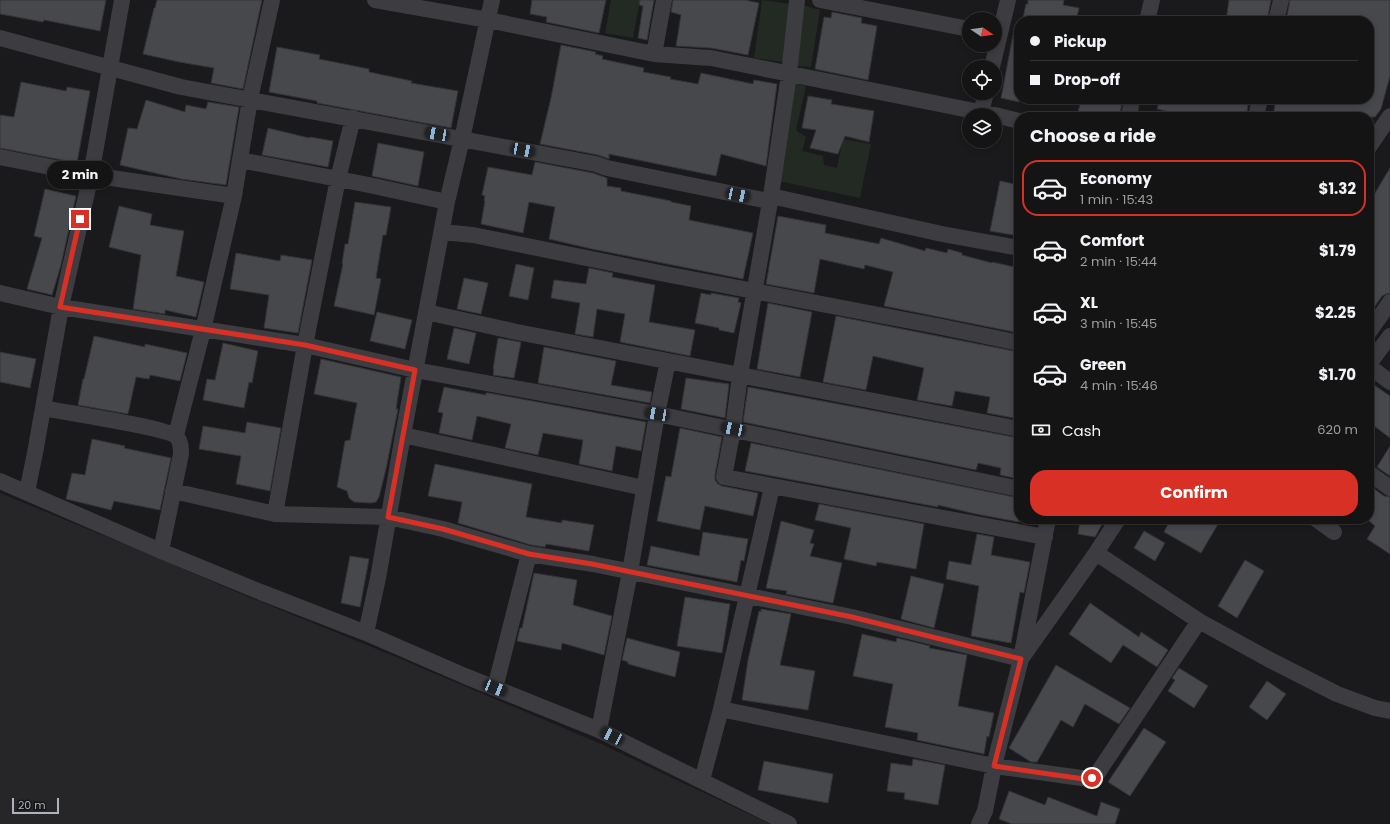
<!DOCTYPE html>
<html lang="en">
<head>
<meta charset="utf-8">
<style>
  body { margin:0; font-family:Poppins,sans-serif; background:#1d1d1e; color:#f1f3f6; height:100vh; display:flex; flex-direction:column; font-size:15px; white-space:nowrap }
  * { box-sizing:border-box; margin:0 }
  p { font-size:13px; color:#9d9ea0 }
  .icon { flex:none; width:22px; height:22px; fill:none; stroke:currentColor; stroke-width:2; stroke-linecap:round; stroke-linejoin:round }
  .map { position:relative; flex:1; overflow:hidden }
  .sheet { position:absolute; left:1014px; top:112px; width:360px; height:412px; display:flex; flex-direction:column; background:#141415; border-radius:16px; box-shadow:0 2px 6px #0003,0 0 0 1px #333334 }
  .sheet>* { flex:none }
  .hud { position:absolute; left:1014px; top:16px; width:360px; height:88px; border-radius:16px; box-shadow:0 2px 6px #0003,0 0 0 1px #333334; display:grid; align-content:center; height:88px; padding:0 16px; background:#141415 }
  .needle { width:26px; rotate:103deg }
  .buttons { position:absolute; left:962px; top:12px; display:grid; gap:8px }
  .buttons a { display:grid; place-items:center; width:40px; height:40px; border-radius:50%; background:#141415; box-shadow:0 2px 6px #0003,0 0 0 1px #333334; font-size:20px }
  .scale { position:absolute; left:12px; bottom:10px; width:47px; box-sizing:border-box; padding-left:4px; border:2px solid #aeb2bb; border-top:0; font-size:11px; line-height:14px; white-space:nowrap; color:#aeb2bb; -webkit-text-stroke:3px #151517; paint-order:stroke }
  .end { position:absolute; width:18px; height:18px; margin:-9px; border:5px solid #d93025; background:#fff; box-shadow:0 0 0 2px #fff }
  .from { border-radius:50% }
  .bubble { position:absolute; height:28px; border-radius:14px; background:#141415; box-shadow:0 2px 6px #0003,0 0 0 1px #333334; font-size:13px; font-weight:700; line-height:28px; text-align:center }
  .car { position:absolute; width:12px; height:24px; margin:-12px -6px; border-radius:5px; box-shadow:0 0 3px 1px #0007; background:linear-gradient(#222 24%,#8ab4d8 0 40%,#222 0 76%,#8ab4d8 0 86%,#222 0) }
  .hud b { display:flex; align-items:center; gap:14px; height:38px; font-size:15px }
  .hud b+b { border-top:1px solid #333334 }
  .hud i { width:10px; height:10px; background:#f1f3f6 }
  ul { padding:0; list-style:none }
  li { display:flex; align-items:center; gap:12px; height:56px; margin:0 8px 6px; padding:0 8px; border:2px solid transparent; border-radius:16px }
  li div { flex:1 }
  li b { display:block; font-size:15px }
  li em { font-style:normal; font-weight:700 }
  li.current { border-color:#d93025 }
  li>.icon { width:36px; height:36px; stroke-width:1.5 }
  h2 { padding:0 16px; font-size:18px; line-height:48px }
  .pay { display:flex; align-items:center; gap:10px; height:44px; padding:0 16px; font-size:15px }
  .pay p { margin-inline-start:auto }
  .action { display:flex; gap:8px; margin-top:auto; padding:8px 16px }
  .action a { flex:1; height:46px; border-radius:16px; background:#d93025; color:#fff; font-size:16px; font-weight:700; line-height:46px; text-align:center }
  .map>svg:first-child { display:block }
  .built { fill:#262629 }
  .green { fill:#222a23 }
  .building { fill:#47484c; stroke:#343438 }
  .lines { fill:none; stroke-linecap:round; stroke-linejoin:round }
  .minor { stroke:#3c3c41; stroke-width:16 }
  .route { stroke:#d93025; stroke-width:5 }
</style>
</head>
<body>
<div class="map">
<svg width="1390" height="824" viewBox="0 0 1390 824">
  <rect width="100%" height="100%" fill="#1a1a1c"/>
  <path class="built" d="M 0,493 L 158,558 L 239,593 L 396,657 L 601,744 L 770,824 L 0,824 Z"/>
  <path class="green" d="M 611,0 L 640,0 L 633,38 L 605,33 Z
    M 762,0 L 791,4 L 783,62 L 754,58 Z
    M 802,5 L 820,10 L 811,67 L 796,66 Z
    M 794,83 L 806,86 L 796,130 L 806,137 L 802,151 L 823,156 L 824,165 L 837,168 L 843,139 L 871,144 L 860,198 L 774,180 Z"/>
  <path class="building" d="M 0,0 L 106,0 L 100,31 L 44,20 L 43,22 L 0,14 Z
    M 157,0 L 262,0 L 243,89 L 211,83 L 214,68 L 179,62 L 143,54 L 154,8 L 155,8 Z
    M 532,0 L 606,0 L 599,33 L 546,22 L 547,17 L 530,14 Z
    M 640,0 L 654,0 L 647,40 L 638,38 L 643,6 L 639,5 Z
    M 673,0 L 745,0 L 759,3 L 748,55 L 711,48 L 676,46 L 681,15 L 671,12 Z
    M 1028,0 L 1064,0 L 1063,5 L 1079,8 L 1076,21 L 1036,21 L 1023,18 L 1026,4 L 1028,4 Z
    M 1229,0 L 1271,0 L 1267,21 L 1226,21 Z
    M 1290,0 L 1390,0 L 1390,76 L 1381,109 L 1375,117 L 1273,117 L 1276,99 L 1369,99 L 1369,21 L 1286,21 Z
    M 832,12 L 862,18 L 861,23 L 877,26 L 868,80 L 815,69 L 824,17 L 831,18 Z
    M 1013,35 L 1019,36 L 1019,102 L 1001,98 Z
    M 561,45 L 596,52 L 595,54 L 603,56 L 602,59 L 644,68 L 643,72 L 671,77 L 670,79 L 698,84 L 701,73 L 753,84 L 754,80 L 777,84 L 766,166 L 721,154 L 716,176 L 609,154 L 609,159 L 598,155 L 540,144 L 551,98 Z
    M 277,47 L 320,55 L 319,59 L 369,69 L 369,72 L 412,81 L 411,83 L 458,91 L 451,128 L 317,103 L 317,101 L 269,92 Z
    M 21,82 L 66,91 L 67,87 L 90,91 L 77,163 L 0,148 L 0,115 L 14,117 Z
    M 808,96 L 832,100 L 831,104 L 874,111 L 869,142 L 845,136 L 838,154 L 810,148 L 816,130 L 802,128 Z
    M 1081,99 L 1122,99 L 1120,117 L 1077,117 Z
    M 1160,99 L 1249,99 L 1246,117 L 1183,117 L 1183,115 L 1157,109 Z
    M 146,100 L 185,112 L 186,105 L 206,109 L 208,102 L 239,107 L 226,185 L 181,179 L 120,165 L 128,128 L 137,129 Z
    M 268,128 L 309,138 L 310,137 L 333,141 L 328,167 L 262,155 Z
    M 378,143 L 424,152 L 418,186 L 372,176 Z
    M 535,162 L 593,173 L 607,178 L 607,186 L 621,188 L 621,191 L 671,201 L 671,202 L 691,206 L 689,220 L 753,233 L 743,279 L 592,249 L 549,239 L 555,207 L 529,202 L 523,233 L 481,224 L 485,201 L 484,201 L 485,196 L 482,195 L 488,167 L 532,175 Z
    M 1390,168 L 1390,293 L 1386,294 L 1382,296 L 1369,315 L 1369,203 Z
    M 1000,181 L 1019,185 L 1019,236 L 990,231 Z
    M 45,189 L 76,196 L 61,265 L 52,295 L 27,289 L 42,238 L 34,236 Z
    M 355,202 L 391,207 L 386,235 L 383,235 L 376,278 L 381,279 L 374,315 L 334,306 L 343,264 L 342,264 L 345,244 L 348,244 Z
    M 119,206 L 152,214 L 150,225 L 184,231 L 176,276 L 204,282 L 196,317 L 165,310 L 165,314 L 133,309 L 141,255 L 109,247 Z
    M 778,216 L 826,225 L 825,233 L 879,244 L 881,238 L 925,251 L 926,248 L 947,253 L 948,249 L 962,253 L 962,255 L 992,263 L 992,262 L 1019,268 L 1019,333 L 884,306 L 893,272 L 865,265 L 864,269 L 820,259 L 814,293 L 766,284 Z
    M 236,253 L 280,261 L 281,255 L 312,260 L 298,333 L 264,328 L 269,295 L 230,289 Z
    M 516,264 L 534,268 L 528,300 L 509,296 Z
    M 589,268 L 613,273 L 612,277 L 655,285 L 649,322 L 695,330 L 690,356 L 620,342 L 625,314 L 597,309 L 593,337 L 575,334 L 580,303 L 551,298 L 554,280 L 586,284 Z
    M 464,278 L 488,283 L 481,314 L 457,309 Z
    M 701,293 L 711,295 L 711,293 L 739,298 L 738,302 L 741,303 L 734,333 L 719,330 L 719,328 L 695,323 Z
    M 768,303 L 812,312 L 800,377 L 757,369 Z
    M 377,312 L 412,320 L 405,349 L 370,341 Z
    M 836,316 L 1019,352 L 1019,419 L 987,413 L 990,397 L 955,391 L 952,406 L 917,400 L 924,368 L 873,356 L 866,390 L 823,382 Z
    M 454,328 L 476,333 L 469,364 L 447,359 Z
    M 94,336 L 145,347 L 145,344 L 187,353 L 180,381 L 150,375 L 149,379 L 136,377 L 128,414 L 78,405 L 83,379 L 84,379 Z
    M 498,338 L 521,342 L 514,378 L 493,375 L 494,369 L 493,369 Z
    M 223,343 L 258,351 L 252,383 L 249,382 L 244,408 L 203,400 L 207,379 L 215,380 Z
    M 544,347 L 616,361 L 611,385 L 652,392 L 650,403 L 538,383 Z
    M 0,352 L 36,359 L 30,388 L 0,382 Z
    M 321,359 L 401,377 L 396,409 L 398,409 L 386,469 L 379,497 L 376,502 L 371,503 L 354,502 L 349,498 L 347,491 L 337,487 L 345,441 L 350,440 L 357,403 L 314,394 Z
    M 686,378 L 729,384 L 725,418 L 681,409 Z
    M 1374,385 L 1390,396 L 1390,438 L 1369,422 L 1369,392 Z
    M 444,387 L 486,395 L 486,393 L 489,393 L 646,422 L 641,451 L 616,446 L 612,471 L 579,464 L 583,440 L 543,433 L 538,455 L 505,448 L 511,424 L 477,416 L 472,440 L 439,433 L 443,413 L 438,412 Z
    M 748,387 L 1019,438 L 1019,479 L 1000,475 L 1001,468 L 978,463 L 976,470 L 743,422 Z
    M 247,422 L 281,428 L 270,491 L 236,484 L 241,456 L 199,449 L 203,426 L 245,433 Z
    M 680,428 L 722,437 L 715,475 L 715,480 L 718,484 L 722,486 L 758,493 L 753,516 L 705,506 L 700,530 L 657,521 L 666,476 L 671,477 Z
    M 92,439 L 125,446 L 124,448 L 171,458 L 160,510 L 114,501 L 111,510 L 66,499 L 72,473 L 85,475 Z
    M 751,443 L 1019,498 L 1019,522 L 976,514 L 938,505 L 938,507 L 745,471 Z
    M 1390,446 L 1390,476 L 1377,467 Z
    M 435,464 L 532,484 L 526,517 L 562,523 L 562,520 L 594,525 L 589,551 L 546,544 L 545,547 L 531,545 L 458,523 L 462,502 L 428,496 Z
    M 1369,485 L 1384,496 L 1390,497 L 1390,554 L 1367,539 L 1375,526 L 1369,521 Z
    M 819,504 L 924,524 L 916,569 L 877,562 L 876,566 L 844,559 L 851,528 L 815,520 Z
    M 1080,519 L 1105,519 L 1095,537 L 1078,534 Z
    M 1171,519 L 1221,519 L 1201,553 L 1164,532 Z
    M 781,521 L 814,530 L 810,543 L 814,544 L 810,556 L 842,563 L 833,603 L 786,594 L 787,591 L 766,588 Z
    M 1144,531 L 1165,543 L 1155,561 L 1134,548 Z
    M 703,532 L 748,539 L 744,561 L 741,560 L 737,582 L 647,565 L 651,546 L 699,556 Z
    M 977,534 L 994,537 L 991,555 L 1030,562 L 1024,593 L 1020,592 L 1011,643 L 971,636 L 979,586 L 946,579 L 949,561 L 971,565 Z
    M 350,556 L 369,559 L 360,607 L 341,603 Z
    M 1245,560 L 1264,571 L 1237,618 L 1218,606 Z
    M 534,573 L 577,580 L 573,605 L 612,616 L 604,655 L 562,643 L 561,650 L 517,641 L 520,628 L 522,628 Z
    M 911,576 L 944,584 L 934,628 L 901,619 Z
    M 685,597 L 730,604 L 722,653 L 677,646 Z
    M 1090,603 L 1139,637 L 1141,632 L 1168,650 L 1157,667 L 1123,645 L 1111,663 L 1069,634 Z
    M 761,609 L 791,614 L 780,665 L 815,671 L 808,710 L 742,700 L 748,660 L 759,611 L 761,612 Z
    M 862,634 L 896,642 L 897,638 L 930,646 L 929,648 L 967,655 L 958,706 L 994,713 L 989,737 L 987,736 L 984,754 L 917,740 L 918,733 L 885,727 L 893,684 L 853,676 Z
    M 627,638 L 680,652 L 675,677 L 628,664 L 628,662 L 622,660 Z
    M 1056,665 L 1130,708 L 1119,724 L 1085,704 L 1073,727 L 1061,720 L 1037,762 L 1031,762 L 1009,748 Z
    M 1179,668 L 1208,686 L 1194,708 L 1168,691 L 1175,680 L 1172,678 Z
    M 1267,681 L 1286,694 L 1267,720 L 1249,707 Z
    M 1144,728 L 1166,742 L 1130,796 L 1108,782 Z
    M 913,759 L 945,765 L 938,805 L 904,799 L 905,793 L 887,791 L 891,763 L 912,766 Z
    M 764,761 L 833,774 L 828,803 L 758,790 Z
    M 1009,791 L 1045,805 L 1048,797 L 1097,816 L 1101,802 L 1120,809 L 1115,824 L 1012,824 L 999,819 Z"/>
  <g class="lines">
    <path class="minor" d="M 375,0 L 488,20 L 654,54 L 711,58 L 994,115
      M 797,0 L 789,74 L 771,196 L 740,375 L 733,429 L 724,477 L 1045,537
      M 820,0 L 969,29
      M 1147,21 L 1152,0
      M 1276,21 L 1281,0
      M 0,38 L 181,87 L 596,164 L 607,168 L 768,201 L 771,196 L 942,234 L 1019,248
      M 654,54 L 664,0
      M 992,67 L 1008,0
      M 981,112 L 986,93
      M 995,115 L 1019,121
      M 1129,117 L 1132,99
      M 1256,117 L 1260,99
      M 1369,147 L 1390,116
      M 0,157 L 91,175 L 234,196
      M 240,160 L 369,185 L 447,202
      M 442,232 L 473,235 L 665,274 L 937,326 L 1019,343
      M 0,293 L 61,307 L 305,345 L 415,370 L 657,414 L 1019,489
      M 426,312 L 517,332 L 1019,429
      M 1369,332 L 1390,302
      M 1369,364 L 1390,336
      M 1369,366 L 1390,382
      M 43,408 C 62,412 169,428 177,437 C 181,442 181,448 181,454 L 161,551
      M 176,435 L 203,330 L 234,196 L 250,99 L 272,0
      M 403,435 L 644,488
      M 1369,473 L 1390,488
      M 0,481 L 161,551 L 263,593 L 366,633 L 465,676 L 599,730 L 789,824
      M 173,491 L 275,514 L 388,517 L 443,529 L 529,554 L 593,564 L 852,617 L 1021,659
      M 27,492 L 35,453 L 61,307 L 91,175 L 122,0
      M 275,514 L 305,345 L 338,179 L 353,118
      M 1316,519 L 1334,532
      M 1096,553 L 1199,621 L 1270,660 L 1337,694 L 1375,708 L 1390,711
      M 366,633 L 378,578 L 403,435 L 447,202 L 462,139 L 492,0
      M 1022,653 L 1048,519
      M 495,688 L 529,554
      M 721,709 L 994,766 L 1089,779 L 1095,777 L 1199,621
      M 599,730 L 630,572 L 657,414 L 668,361
      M 702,780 L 721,709 L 772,487
      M 979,824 L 985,811 L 994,766 L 1021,659 L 1096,553 L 1118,519"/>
  </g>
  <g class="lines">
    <path class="route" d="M 80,219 L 60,307 L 305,345 L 415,370 L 388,517 L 443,529 L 529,554 L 592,564 L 852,617 L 1021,659 L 994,766 L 1084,779 L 1092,778"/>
  </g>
</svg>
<div class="buttons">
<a><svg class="needle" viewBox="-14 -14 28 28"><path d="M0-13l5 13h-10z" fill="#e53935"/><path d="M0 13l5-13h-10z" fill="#9d9ea0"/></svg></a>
<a><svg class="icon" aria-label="locate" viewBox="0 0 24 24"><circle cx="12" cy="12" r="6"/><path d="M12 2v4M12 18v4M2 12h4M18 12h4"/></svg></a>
<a><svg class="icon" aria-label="layers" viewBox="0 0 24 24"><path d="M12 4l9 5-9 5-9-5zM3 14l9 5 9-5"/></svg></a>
</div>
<div class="scale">20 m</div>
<i class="end from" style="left:1092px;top:778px"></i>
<i class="end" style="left:80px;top:219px"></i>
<div class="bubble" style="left:47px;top:161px;width:66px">2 min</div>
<i class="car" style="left:437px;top:134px;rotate:280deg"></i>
<i class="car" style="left:523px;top:150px;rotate:101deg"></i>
<i class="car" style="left:738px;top:195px;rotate:102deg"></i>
<i class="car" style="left:657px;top:414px;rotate:280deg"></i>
<i class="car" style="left:733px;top:429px;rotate:282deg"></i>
<i class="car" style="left:495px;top:688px;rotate:112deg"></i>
<i class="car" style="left:612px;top:736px;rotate:296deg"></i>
<div class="hud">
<b><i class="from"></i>Pickup</b>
<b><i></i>Drop-off</b>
</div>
<section class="sheet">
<h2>Choose a ride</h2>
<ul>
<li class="current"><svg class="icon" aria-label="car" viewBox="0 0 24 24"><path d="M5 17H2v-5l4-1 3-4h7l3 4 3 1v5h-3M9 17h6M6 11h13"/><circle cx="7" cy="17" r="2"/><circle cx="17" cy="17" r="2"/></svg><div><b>Economy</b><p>1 min · 15:43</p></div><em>$1.32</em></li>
<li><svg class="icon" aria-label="car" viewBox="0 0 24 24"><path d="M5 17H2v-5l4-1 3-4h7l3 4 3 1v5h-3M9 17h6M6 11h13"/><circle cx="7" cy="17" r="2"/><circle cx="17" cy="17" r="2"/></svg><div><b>Comfort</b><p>2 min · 15:44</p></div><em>$1.79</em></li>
<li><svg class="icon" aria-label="car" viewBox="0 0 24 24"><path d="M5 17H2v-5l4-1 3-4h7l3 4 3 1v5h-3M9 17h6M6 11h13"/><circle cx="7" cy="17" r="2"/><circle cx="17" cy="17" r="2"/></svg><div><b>XL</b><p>3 min · 15:45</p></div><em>$2.25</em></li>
<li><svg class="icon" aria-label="car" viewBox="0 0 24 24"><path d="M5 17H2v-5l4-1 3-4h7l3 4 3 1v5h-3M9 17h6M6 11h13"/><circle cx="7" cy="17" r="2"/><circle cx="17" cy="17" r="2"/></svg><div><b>Green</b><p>4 min · 15:46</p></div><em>$1.70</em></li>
</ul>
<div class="pay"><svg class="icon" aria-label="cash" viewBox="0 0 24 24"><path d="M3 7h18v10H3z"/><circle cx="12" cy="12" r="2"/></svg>Cash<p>620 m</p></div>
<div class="action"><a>Confirm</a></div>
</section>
</div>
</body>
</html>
